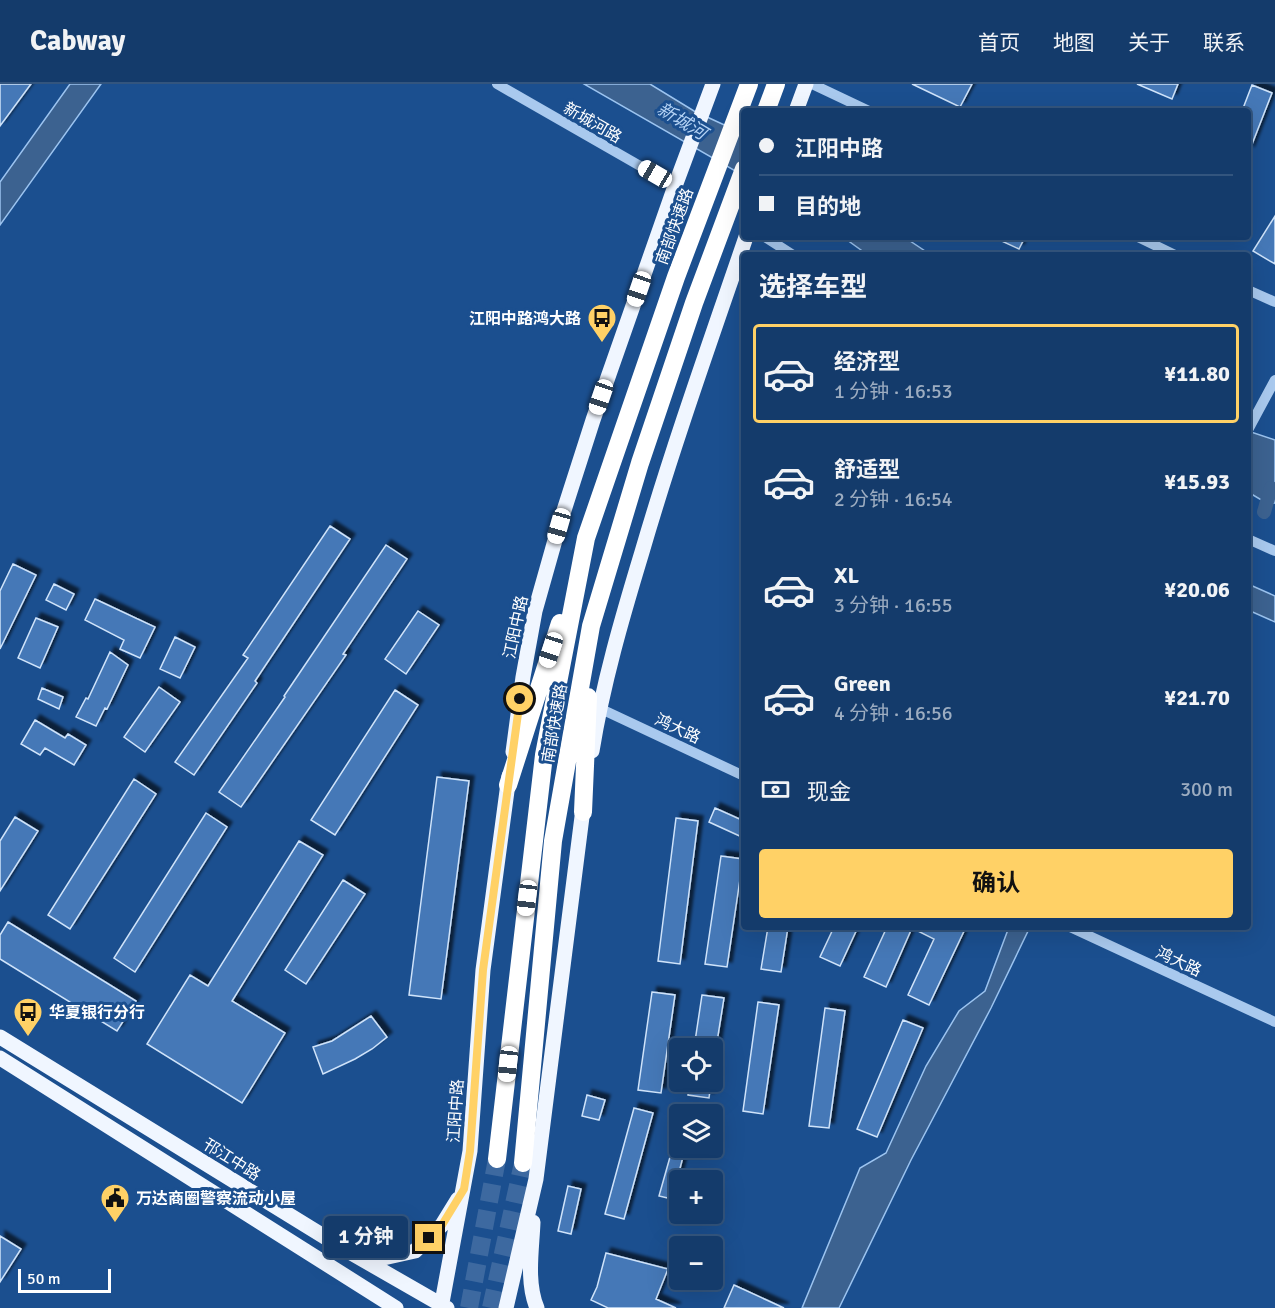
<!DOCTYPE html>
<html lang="zh">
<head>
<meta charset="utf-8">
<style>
  body { margin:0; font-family:Signika,"Noto Sans SC",sans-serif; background:#1d4271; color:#f1f3f6; height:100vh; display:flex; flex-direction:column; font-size:22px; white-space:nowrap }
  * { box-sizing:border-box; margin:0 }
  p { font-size:20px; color:#9dadc1 }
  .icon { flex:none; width:33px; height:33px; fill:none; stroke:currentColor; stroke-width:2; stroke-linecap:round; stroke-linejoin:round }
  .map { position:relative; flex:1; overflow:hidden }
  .drawer { position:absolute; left:741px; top:168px; width:510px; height:678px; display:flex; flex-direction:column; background:#143b6b; border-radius:6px; box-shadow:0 6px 24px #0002,0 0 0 2px #33557e }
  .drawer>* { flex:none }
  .banner { position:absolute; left:741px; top:24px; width:510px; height:132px; border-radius:6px; box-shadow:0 6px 24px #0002,0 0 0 2px #33557e; display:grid; align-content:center; height:132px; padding:0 18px; background:#143b6b }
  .buttons { position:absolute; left:669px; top:954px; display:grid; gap:12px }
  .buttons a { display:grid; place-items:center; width:54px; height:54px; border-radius:6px; background:#143b6b; box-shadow:0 6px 24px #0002,0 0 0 2px #33557e; font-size:30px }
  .scale { position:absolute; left:18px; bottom:15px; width:93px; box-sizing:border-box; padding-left:6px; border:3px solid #fff; border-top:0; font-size:16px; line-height:21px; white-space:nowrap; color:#fff; -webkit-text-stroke:4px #1b4f8f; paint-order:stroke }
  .end { position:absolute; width:27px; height:27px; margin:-14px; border:8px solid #ffd166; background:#111; box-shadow:0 0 0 3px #111 }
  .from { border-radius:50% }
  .bubble { position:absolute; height:42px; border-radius:6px; background:#143b6b; box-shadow:0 6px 24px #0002,0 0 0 2px #33557e; font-size:20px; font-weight:700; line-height:42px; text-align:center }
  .car { position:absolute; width:18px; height:36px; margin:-18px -9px; border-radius:8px; box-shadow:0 0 4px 2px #0007; background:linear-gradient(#fff 24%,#345 0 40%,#fff 0 76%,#345 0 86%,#fff 0) }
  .banner b { display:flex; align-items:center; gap:21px; height:57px; font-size:22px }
  .banner b+b { border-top:2px solid #33557e }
  .banner i { width:15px; height:15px; background:#f1f3f6 }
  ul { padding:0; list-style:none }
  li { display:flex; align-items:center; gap:18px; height:99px; margin:0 12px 9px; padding:0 6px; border:3px solid transparent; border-radius:6px }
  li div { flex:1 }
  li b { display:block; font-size:22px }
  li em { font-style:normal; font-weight:700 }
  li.selected { border-color:#ffd166 }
  li>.icon { width:54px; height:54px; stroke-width:1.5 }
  h2 { padding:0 18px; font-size:27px; line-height:72px }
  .pay { display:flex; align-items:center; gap:15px; height:66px; padding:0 18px; font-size:22px }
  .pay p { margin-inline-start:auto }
  .action { display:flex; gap:12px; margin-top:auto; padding:12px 18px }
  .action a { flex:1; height:69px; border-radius:6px; background:#ffd166; color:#111; font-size:24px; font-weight:700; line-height:69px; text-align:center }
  header { display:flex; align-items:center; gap:36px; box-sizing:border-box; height:84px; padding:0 30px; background:#143b6b; border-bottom:2px solid #33557e }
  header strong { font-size:28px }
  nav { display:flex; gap:33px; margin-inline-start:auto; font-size:21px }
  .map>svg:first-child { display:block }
  .water { fill:#3c6290; stroke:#9cc4f0; stroke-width:1.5 }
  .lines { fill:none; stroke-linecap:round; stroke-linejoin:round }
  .canal { stroke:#3c6290; stroke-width:14 }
  .building { fill:#4478b7; stroke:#cfe3fa; stroke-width:1.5; filter:url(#shadow) }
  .highway-tunnel { stroke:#3d69a0; stroke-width:18; stroke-dasharray:18 9; stroke-linecap:butt }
  .minor { stroke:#a9c9ee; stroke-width:10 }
  .major { stroke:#f0f6ff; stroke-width:15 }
  .highway { stroke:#fff; stroke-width:18 }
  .route { stroke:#ffd166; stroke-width:8 }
  .labels { text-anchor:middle; stroke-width:6; stroke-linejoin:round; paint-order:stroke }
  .street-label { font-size:16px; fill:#fff; stroke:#1b4f8f }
  .poi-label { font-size:16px; font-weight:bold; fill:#fff; stroke:#1b4f8f; text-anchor:start }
  .water-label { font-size:18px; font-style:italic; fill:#b5d3f5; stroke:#1b4f8f }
</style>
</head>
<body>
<header>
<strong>Cabway</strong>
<nav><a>首页</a><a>地图</a><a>关于</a><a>联系</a></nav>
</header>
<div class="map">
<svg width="1275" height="1224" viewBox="0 0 1275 1224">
  <defs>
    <filter id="shadow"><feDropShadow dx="5" dy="-5" stdDeviation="1.5" flood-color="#0009"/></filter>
  </defs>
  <rect width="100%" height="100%" fill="#1b4f8f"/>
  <path class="water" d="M 70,0 L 101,0 L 0,141 L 0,98 Z
    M 584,0 L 650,0 L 694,27 L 744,50 L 744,92 Z
    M 843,153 L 904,153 L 931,171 L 868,171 Z
    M 1248,347 L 1275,356 L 1275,419 L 1268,420 L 1248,408 Z
    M 1248,500 L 1275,512 L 1275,538 L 1248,526 Z
    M 1009,843 L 1030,843 L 991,924 L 911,1076 L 839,1224 L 802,1224 L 860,1084 L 886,1069 L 926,982 L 959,927 L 985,907 Z"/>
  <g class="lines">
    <path class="canal" d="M 1264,428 L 1271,404"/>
  </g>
  <path class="building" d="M 0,0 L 31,0 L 0,42 Z
    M 912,0 L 972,0 L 960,23 Z
    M 1137,0 L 1178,0 L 1172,15 Z
    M 1252,1 L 1272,9 L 1249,68 L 1248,27 L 1242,27 Z
    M 1275,132 L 1275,180 L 1253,167 Z
    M 993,153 L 1025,153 L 1019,165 Z
    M 330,442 L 350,455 L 255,597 L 257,599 L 194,691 L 175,678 L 248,574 L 243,571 Z
    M 386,461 L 407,475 L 343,570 L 346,571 L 241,723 L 219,708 L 285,613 L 284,612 Z
    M 13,480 L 36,491 L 0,565 L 0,507 Z
    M 54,500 L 74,510 L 66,526 L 46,516 Z
    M 95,515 L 155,543 L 140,574 L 120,565 L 124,556 L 85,536 Z
    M 418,527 L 439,541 L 406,590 L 385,575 Z
    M 36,534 L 58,543 L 40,584 L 18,574 Z
    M 175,553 L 195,563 L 180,594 L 160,585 Z
    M 110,568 L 128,581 L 107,625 L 105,624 L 96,642 L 76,633 L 86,614 L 88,615 Z
    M 159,603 L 180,618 L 145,668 L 124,653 Z
    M 42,604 L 63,613 L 59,625 L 38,615 Z
    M 395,606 L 418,621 L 335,751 L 311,736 Z
    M 35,636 L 65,654 L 68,650 L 86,661 L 74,681 L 45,664 L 40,671 L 21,660 Z
    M 437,693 L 469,697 L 441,915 L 409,911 Z
    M 134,695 L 156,710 L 70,845 L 48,831 Z
    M 715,724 L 744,737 L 744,754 L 709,738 Z
    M 206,729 L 227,743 L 135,888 L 114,874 Z
    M 15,733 L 38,747 L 0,807 L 0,757 Z
    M 676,734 L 698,737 L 680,880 L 658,877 Z
    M 299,757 L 323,771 L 232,917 L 285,949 L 242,1019 L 147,960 L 190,891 L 208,902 Z
    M 721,772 L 743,775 L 727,883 L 705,880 Z
    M 343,796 L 365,810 L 306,900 L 285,886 Z
    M 8,838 L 136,917 L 117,947 L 0,875 L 0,851 Z
    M 768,843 L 788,843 L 781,888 L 761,885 Z
    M 834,843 L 858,843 L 840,882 L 820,873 Z
    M 887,843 L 966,843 L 929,921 L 908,911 L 934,855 L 912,844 L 886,903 L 864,893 Z
    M 652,908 L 675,911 L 661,1009 L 638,1006 Z
    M 702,911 L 724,914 L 716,964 L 694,964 Z
    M 758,918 L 779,921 L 763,1030 L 743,1027 Z
    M 825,924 L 845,927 L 829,1044 L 809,1042 Z
    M 371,932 L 387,953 L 372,965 L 355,975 L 323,990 L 313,963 L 332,957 Z
    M 903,936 L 923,944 L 877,1053 L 857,1045 Z
    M 689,998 L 711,998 L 709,1014 L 688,1011 Z
    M 587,1011 L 605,1016 L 599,1036 L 582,1032 Z
    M 634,1024 L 653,1029 L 624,1135 L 605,1130 Z
    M 672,1066 L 684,1069 L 672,1115 L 659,1112 Z
    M 568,1102 L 581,1105 L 571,1150 L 558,1147 Z
    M 0,1152 L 21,1165 L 0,1198 Z
    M 606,1169 L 668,1185 L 656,1215 L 676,1224 L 608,1224 L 591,1216 L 597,1203 Z
    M 734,1201 L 784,1224 L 724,1224 Z"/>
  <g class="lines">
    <path class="highway-tunnel" d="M 469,1224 L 497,1075
      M 491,1224 L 523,1079"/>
    <path class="minor" d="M 497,0 L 675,102
      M 812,0 L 869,27
      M 765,153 L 793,171
      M 1138,153 L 1175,171
      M 1248,206 L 1275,218
      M 1248,346 L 1275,296
      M 1248,455 L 1275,467
      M 599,624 L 744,692
      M 1070,843 L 1275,938"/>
    <path class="major" d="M 796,27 L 806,0
      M 592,667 C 603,599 622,534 642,468 C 673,362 710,258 746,153
      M 513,668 L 523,593 L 535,527 L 559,442 L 593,336 L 675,102 L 713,0
      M 0,953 L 346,1166 L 447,1224
      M 0,974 L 396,1224
      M 533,1138 C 532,1165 526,1198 537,1224
      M 364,1171 L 379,1175 L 415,1167 L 442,1141 L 458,1115
      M 441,1224 L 470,1067 L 483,886 L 509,692
      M 506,1224 L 536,1095 L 584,717"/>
    <path class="highway" d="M 766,27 L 776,0
      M 508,701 L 560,539
      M 583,728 L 588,613
      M 497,1075 L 544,671 L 586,454 L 676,193 L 749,0
      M 523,1079 L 553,757 L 591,542 L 640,379 L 694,219 L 744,85"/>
  </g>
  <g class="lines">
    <path class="route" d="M 429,1154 L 442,1141 L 464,1105 L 470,1067 L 483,886 L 520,615"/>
  </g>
  <defs>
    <g id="bus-pin" transform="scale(1.5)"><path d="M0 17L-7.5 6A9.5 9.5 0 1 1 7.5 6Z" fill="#ffd166" stroke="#1b4f8f"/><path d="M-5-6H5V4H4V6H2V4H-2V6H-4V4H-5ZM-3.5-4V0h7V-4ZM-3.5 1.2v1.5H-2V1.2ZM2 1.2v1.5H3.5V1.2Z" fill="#111"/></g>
    <g id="civic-pin" transform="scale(1.5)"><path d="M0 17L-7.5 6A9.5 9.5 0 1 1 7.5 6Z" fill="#ffd166" stroke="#1b4f8f"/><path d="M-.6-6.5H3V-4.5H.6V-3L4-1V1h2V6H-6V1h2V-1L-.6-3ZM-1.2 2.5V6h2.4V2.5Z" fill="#111"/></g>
  </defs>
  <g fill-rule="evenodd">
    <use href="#bus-pin" x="602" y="234"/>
    <use href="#bus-pin" x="28" y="928"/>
    <use href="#civic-pin" x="115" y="1114"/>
  </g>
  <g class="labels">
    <g class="street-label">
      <text transform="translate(593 38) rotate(30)" y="6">新城河路</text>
      <text transform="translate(674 142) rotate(-70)" y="6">南部快速路</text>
      <text transform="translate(515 543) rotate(-78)" y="6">江阳中路</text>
      <text transform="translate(554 639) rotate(-80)" y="6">南部快速路</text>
      <text transform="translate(678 644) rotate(25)" y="6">鸿大路</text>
      <text transform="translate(1179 877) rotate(25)" y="6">鸿大路</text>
      <text transform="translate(455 1027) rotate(-86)" y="6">江阳中路</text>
      <text transform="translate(232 1075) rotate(32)" y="6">邗江中路</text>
    </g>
    <g class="poi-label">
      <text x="581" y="240" text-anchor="end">江阳中路鸿大路</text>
      <text x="49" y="934">华夏银行分行</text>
      <text x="136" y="1120">万达商圈警察流动小屋</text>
    </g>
    <g class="water-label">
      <text transform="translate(682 37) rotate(31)" y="6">新城河</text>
    </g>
  </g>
</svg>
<div class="buttons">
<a><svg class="icon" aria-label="locate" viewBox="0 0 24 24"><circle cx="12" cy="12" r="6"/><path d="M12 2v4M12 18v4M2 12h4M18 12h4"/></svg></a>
<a><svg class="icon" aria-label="layers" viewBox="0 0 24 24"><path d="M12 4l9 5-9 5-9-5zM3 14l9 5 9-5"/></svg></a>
<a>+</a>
<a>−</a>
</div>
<div class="scale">50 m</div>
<i class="end from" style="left:520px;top:615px"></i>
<i class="end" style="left:429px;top:1154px"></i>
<div class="bubble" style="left:324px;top:1132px;width:84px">1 分钟</div>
<i class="car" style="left:655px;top:90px;rotate:300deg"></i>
<i class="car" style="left:639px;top:205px;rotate:199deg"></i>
<i class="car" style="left:601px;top:313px;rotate:199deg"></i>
<i class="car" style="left:559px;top:442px;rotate:196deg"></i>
<i class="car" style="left:551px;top:566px;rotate:198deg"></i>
<i class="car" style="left:527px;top:814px;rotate:187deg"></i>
<i class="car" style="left:508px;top:980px;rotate:186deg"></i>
<div class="banner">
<b><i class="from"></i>江阳中路</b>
<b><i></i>目的地</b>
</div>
<section class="drawer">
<h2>选择车型</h2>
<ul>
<li class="selected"><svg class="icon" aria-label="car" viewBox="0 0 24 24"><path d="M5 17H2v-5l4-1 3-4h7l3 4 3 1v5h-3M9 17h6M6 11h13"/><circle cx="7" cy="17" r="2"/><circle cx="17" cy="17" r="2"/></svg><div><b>经济型</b><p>1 分钟 · 16:53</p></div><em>¥11.80</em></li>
<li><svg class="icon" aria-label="car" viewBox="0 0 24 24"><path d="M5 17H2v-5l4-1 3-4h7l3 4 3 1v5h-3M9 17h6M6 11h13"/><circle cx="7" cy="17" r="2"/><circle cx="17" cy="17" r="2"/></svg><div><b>舒适型</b><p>2 分钟 · 16:54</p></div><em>¥15.93</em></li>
<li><svg class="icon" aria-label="car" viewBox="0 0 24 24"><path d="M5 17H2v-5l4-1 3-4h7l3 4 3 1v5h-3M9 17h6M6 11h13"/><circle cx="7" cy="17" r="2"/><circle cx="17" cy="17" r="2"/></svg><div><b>XL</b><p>3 分钟 · 16:55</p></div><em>¥20.06</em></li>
<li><svg class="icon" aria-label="car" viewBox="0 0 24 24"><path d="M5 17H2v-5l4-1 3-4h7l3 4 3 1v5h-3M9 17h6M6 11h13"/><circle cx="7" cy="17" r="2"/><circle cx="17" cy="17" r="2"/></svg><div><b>Green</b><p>4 分钟 · 16:56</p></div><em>¥21.70</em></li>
</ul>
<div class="pay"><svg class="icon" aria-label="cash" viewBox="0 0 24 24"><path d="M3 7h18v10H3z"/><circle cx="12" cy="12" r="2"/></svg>现金<p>300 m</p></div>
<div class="action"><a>确认</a></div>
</section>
</div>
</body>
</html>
